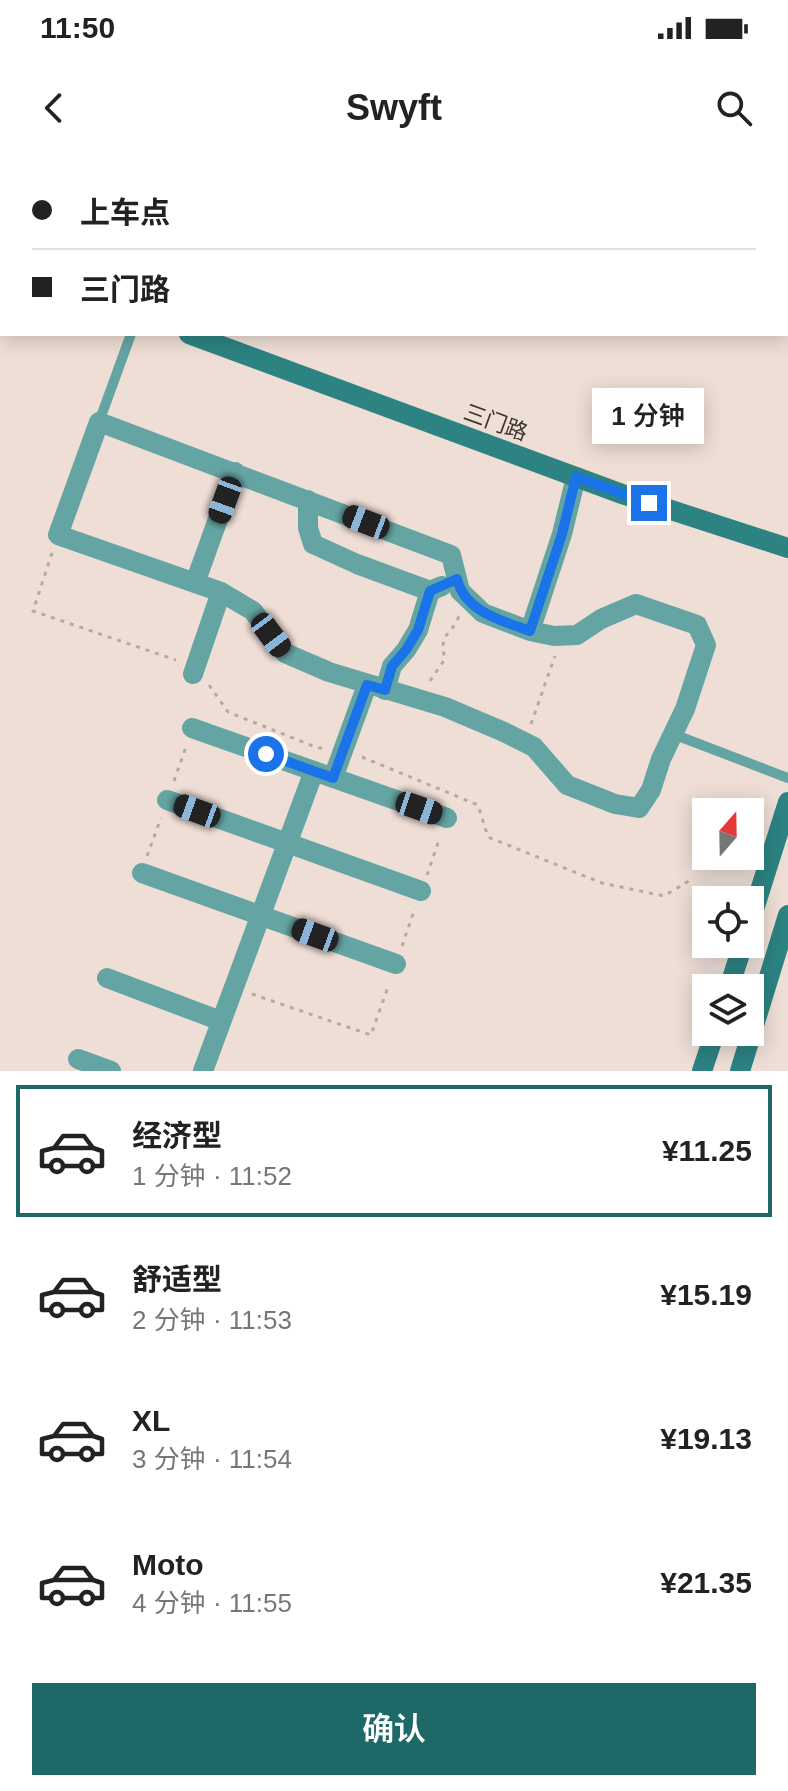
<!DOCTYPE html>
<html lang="zh">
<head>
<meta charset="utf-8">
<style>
  body { margin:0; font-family:Arial,"Noto Sans SC",sans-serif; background:#f2f2f2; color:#222; height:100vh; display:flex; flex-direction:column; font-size:30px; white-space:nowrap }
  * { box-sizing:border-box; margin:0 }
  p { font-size:26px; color:#767676 }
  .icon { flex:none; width:44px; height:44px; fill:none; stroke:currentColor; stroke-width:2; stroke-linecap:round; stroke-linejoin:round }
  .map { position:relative; height:911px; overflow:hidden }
  .drawer { display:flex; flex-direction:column; background:#fff; flex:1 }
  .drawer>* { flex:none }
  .guide { position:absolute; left:0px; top:0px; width:788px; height:176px; box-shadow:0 4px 20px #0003; display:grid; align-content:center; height:176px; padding:0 32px; background:#fff }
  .needle { width:52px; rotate:20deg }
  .fabs { position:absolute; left:692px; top:638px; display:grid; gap:16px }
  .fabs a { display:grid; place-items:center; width:72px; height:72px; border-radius:0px; background:#fff; box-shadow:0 4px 20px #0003; font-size:40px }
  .end { position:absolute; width:36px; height:36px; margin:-18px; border:10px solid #1a73e8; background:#fff; box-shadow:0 0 0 4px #fff }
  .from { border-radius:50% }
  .bubble { position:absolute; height:56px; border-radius:0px; background:#fff; box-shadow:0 4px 20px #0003; font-size:26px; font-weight:600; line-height:56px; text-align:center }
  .car { position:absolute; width:24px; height:48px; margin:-24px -12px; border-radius:10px; box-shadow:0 0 6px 2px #0007; background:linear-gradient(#222 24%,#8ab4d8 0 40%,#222 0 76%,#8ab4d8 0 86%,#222 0) }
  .guide b { display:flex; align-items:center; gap:28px; height:76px; font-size:30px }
  .guide b+b { border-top:2px solid #e0e0e0 }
  .guide i { width:20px; height:20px; background:#222 }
  ul { padding:14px 0 0; list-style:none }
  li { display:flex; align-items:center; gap:24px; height:132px; margin:0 16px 12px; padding:0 16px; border:4px solid transparent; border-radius:0px }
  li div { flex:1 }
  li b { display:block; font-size:30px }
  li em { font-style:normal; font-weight:600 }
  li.active { border-color:#1d6968 }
  li>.icon { width:72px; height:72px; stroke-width:1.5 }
  .button { display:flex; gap:16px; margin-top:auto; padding:16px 32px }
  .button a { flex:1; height:92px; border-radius:0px; background:#1d6968; color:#fff; font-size:32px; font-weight:600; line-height:92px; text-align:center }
  .status { display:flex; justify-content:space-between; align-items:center; height:56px; padding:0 40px; background:#fff; direction:ltr }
  .status svg { height:22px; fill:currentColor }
  header { display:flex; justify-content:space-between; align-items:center; height:104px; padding:0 32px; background:#fff; font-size:36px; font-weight:600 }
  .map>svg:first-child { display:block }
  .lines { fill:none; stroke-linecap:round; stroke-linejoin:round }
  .path { stroke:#b6a9a3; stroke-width:3; stroke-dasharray:4 6; stroke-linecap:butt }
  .lane { stroke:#64a5a3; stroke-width:10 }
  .street { stroke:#64a5a3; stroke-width:20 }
  .secondary { stroke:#2c8382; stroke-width:20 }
  .route { stroke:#1a73e8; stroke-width:10 }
  .labels { text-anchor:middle; stroke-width:8; stroke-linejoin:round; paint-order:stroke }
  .street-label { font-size:22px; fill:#3b3531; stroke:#eeded6 }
</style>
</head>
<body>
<div class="status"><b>11:50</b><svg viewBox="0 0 49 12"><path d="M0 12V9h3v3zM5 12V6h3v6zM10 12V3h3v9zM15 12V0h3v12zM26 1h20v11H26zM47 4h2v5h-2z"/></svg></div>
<header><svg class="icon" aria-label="back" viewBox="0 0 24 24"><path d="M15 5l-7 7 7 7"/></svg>Swyft<svg class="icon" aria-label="search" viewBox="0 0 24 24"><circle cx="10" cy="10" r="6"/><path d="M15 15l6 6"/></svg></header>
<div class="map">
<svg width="788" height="911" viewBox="0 0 788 911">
  <rect width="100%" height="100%" fill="#eeded6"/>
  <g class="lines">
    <path class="path" d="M 52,393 L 33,451 L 176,500
      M 430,521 L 445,499 C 438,472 451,477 459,456
      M 209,525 L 228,552 L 318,588 L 324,588
      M 531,564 L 555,496
      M 362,597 L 478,645 L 488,677 L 602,723 L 664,736 L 694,718
      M 174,621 L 186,587
      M 147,696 L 161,658
      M 427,715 L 440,677
      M 402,786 L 415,748
      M 252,834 L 371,875 L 389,824"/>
    <path class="lane" d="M 99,262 L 131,174
      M 673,574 L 788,618"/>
    <path class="street" d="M 308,340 L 308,368 L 313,384 L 357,404 L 430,431
      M 195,423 L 235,312
      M 530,471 L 554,476 L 577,475 L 601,459 L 636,444 L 697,465 L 706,485 L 685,549 L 661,599 L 651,630 L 639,648 L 615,644 L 567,625 L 534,587 L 504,572 L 445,547 L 329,512 L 285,493 L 253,451 L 221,432 L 58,375 L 99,262 L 451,395 L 460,431 L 483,453 L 530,471 L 562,374 L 576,317
      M 193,514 L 221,432
      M 385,530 L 392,506 L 406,490 L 418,470 L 430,431 L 442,426
      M 192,568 L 447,658
      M 333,618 L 367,525
      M 167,640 L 421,731
      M 142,713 L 396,804
      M 107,818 L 221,861
      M 78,899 L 111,911
      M 203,911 L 314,611"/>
    <path class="secondary" d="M 129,2 L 130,0
      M 0,104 L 2,105
      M 189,174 L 622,334 L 788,388
      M 750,762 L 788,642
      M 729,828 L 743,784
      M 702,911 L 715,872
      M 740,911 L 788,755"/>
  </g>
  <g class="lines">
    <path class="route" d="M 266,594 L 333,618 L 367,525 L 385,530 L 392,506 L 406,490 L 418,470 L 430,431 L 457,419 C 465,452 503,461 530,471 L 562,374 L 576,317 L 649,343"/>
  </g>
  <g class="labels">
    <g class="street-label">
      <text transform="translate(496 262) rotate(20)" y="8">三门路</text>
    </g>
  </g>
</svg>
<div class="fabs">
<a><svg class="needle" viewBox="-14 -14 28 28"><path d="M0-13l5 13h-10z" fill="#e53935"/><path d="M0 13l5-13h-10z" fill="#767676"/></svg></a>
<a><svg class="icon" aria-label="locate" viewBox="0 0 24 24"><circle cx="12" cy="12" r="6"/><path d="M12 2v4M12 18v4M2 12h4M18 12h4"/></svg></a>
<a><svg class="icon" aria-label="layers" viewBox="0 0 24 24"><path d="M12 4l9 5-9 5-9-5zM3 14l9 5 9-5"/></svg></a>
</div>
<i class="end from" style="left:266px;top:594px"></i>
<i class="end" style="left:649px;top:343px"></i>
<div class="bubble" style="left:592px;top:228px;width:112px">1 分钟</div>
<i class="car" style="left:225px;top:340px;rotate:200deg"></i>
<i class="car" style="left:366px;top:362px;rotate:291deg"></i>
<i class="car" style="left:271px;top:475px;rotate:143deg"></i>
<i class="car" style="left:419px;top:648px;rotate:109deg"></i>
<i class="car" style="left:197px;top:651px;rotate:290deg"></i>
<i class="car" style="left:315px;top:775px;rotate:290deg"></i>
<div class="guide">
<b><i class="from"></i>上车点</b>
<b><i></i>三门路</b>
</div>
</div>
<section class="drawer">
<ul>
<li class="active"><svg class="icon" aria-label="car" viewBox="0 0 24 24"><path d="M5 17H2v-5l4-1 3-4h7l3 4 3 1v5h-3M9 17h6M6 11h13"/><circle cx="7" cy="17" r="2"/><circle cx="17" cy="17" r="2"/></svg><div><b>经济型</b><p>1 分钟 · 11:52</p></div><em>¥11.25</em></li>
<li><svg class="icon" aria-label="car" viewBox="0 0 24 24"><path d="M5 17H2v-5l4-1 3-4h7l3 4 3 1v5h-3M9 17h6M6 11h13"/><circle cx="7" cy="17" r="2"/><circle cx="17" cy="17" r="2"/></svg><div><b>舒适型</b><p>2 分钟 · 11:53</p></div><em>¥15.19</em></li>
<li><svg class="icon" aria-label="car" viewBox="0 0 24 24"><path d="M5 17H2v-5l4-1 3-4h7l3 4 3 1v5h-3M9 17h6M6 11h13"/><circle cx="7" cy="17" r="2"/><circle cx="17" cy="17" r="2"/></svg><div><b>XL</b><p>3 分钟 · 11:54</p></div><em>¥19.13</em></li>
<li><svg class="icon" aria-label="car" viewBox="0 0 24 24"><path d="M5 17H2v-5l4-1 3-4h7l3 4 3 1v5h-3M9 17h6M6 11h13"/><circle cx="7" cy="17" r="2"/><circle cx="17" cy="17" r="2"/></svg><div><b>Moto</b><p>4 分钟 · 11:55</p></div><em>¥21.35</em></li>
</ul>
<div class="button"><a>确认</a></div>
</section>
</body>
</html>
